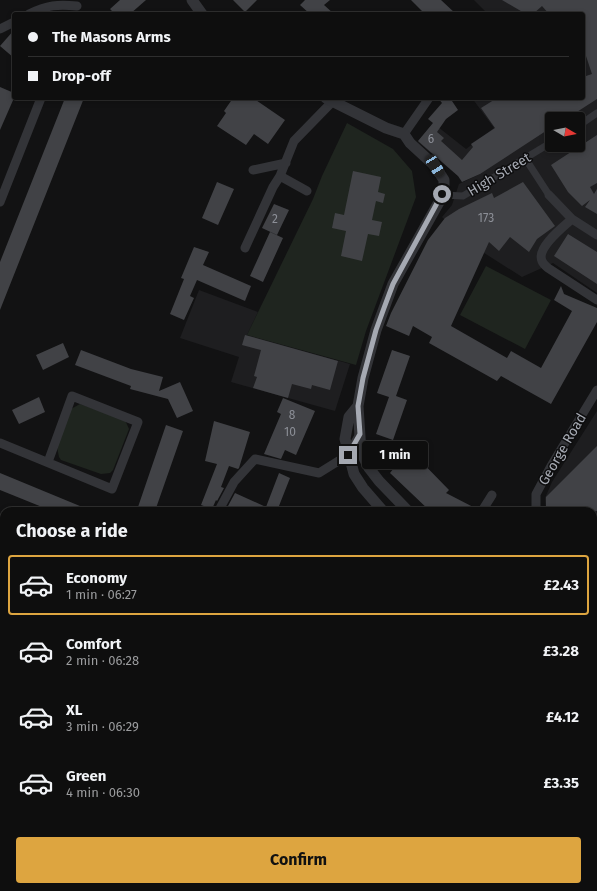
<!DOCTYPE html>
<html lang="en">
<head>
<meta charset="utf-8">
<style>
  body { margin:0; font-family:"Fira Sans",sans-serif; background:#1c1c1c; color:#f1f3f6; height:100vh; display:flex; flex-direction:column; font-size:15px; white-space:nowrap }
  * { box-sizing:border-box; margin:0 }
  p { font-size:13px; color:#9b9c9e }
  .icon { flex:none; width:22px; height:22px; fill:none; stroke:currentColor; stroke-width:2; stroke-linecap:round; stroke-linejoin:round }
  .map { position:relative; flex:1; overflow:hidden }
  .drawer { position:absolute; left:0px; top:507px; width:597px; height:384px; display:flex; flex-direction:column; background:#0e0e0e; border-radius:12px 12px 0 0; box-shadow:0 2px 6px #0003,0 0 0 1px #2e2e2e }
  .drawer>* { flex:none }
  .guide { position:absolute; left:12px; top:12px; width:573px; height:88px; border-radius:4px; box-shadow:0 2px 6px #0003,0 0 0 1px #2e2e2e; display:grid; align-content:center; height:88px; padding:0 16px; background:#0e0e0e }
  .needle { width:26px; rotate:100deg }
  .fabs { position:absolute; left:545px; top:112px; display:grid; gap:8px }
  .fabs a { display:grid; place-items:center; width:40px; height:40px; border-radius:4px; background:#0e0e0e; box-shadow:0 2px 6px #0003,0 0 0 1px #2e2e2e; font-size:20px }
  .end { position:absolute; width:18px; height:18px; margin:-9px; border:5px solid #a5a9b2; background:#111; box-shadow:0 0 0 2px #111 }
  .from { border-radius:50% }
  .bubble { position:absolute; height:28px; border-radius:4px; background:#0e0e0e; box-shadow:0 2px 6px #0003,0 0 0 1px #2e2e2e; font-size:13px; font-weight:700; line-height:28px; text-align:center }
  .car { position:absolute; width:12px; height:24px; margin:-12px -6px; border-radius:5px; box-shadow:0 0 3px 1px #0007; background:linear-gradient(#222 24%,#8ab4d8 0 40%,#222 0 76%,#8ab4d8 0 86%,#222 0) }
  .guide b { display:flex; align-items:center; gap:14px; height:38px; font-size:15px }
  .guide b+b { border-top:1px solid #2e2e2e }
  .guide i { width:10px; height:10px; background:#f1f3f6 }
  ul { padding:0; list-style:none }
  li { display:flex; align-items:center; gap:12px; height:60px; margin:0 8px 6px; padding:0 8px; border:2px solid transparent; border-radius:4px }
  li div { flex:1 }
  li b { display:block; font-size:15px }
  li em { font-style:normal; font-weight:700 }
  li.on { border-color:#dda540 }
  li>.icon { width:36px; height:36px; stroke-width:1.5 }
  h2 { padding:0 16px; font-size:18px; line-height:48px }
  .button { display:flex; gap:8px; margin-top:auto; padding:8px 16px }
  .button a { flex:1; height:46px; border-radius:4px; background:#dda540; color:#111; font-size:16px; font-weight:700; line-height:46px; text-align:center }
  .map>svg:first-child { display:block }
  .built { fill:#1e1e20; fill-rule:evenodd }
  .green { fill:#1f251f }
  .building { fill:#414246 }
  .lines { fill:none; stroke-linecap:round; stroke-linejoin:round }
  .pedestrian { stroke:#333438; stroke-width:7 }
  .minor { stroke:#333438; stroke-width:9 }
  .tertiary { stroke:#333438; stroke-width:11 }
  .route { stroke:#a5a9b2; stroke-width:5 }
  .labels { text-anchor:middle; stroke-width:3; stroke-linejoin:round; paint-order:stroke }
  .number-label { font-size:12px; fill:#8c8f97 }
  .street-label { font-size:14px; fill:#a5a9b2; stroke:#0d0d0e }
</style>
</head>
<body>
<div class="map">
<svg width="597" height="891" viewBox="0 0 597 891">
  <rect width="100%" height="100%" fill="#121213"/>
  <path class="built" d="M 474,0 L 597,0 L 597,293 L 553,263 L 522,277 L 470,244 L 442,217 L 452,205 L 459,184 L 480,174 L 458,176 L 418,142 L 433,123 L 466,149 L 494,128 L 472,98 L 583,98 L 583,14 L 488,14 ZM 552,119 L 578,119 L 578,145 L 552,145 Z
    M 199,290 L 258,312 L 247,335 L 350,364 L 335,411 L 231,382 L 239,357 L 180,338 Z
    M 597,411 L 597,570 L 593,565 L 593,511 L 546,511 L 545,498 L 552,482 Z"/>
  <path class="green" d="M 347,123 L 393,149 L 412,171 L 416,197 L 366,331 L 356,365 L 247,335 L 313,199 L 322,176 Z
    M 486,266 L 551,300 L 525,349 L 460,315 Z
    M 80,404 L 125,420 L 129,429 L 113,470 L 110,473 L 101,474 L 61,460 L 59,457 L 57,447 L 71,409 Z
    M 0,535 L 4,537 L 4,877 L 0,876 Z
    M 31,887 L 576,887 L 580,891 L 42,891 Z"/>
  <path class="building" d="M 120,0 L 146,0 L 130,14 L 115,14 L 110,9 Z
    M 233,0 L 257,0 L 245,12 Z
    M 305,0 L 330,0 L 324,5 L 334,14 L 310,14 L 300,5 Z
    M 411,0 L 441,0 L 456,14 L 425,14 Z
    M 502,0 L 597,0 L 597,99 L 566,119 L 552,119 L 552,127 L 480,174 L 462,182 L 458,176 L 418,141 L 433,123 L 428,119 L 442,103 L 438,98 L 450,98 L 458,110 L 446,119 L 437,132 L 444,138 L 441,141 L 462,160 L 473,147 L 471,144 L 495,128 L 481,108 L 497,98 L 583,98 L 583,77 L 592,74 L 585,53 L 583,51 L 583,14 L 549,14 L 542,6 L 533,14 L 526,14 Z
    M 14,30 L 14,58 L 0,46 Z
    M 0,87 L 14,93 L 14,98 L 0,130 Z
    M 65,98 L 84,98 L 0,310 L 0,262 Z
    M 233,98 L 253,98 L 285,120 L 268,144 L 254,134 L 246,145 L 217,126 L 226,113 L 224,111 Z
    M 597,135 L 597,183 L 590,187 L 594,194 L 597,189 L 597,214 L 585,207 L 590,200 L 582,206 L 568,192 L 551,165 Z
    M 353,171 L 381,177 L 378,192 L 385,194 L 383,203 L 376,201 L 372,220 L 382,222 L 379,236 L 368,234 L 362,261 L 341,256 L 346,231 L 332,228 L 335,213 L 344,215 Z
    M 217,182 L 234,189 L 218,225 L 202,218 Z
    M 523,182 L 555,226 L 537,239 L 529,252 L 510,237 L 499,251 L 489,242 L 451,326 L 507,358 L 511,351 L 541,368 L 572,311 L 554,300 L 561,286 L 564,294 L 597,308 L 597,322 L 551,404 L 501,376 L 497,381 L 429,343 L 432,337 L 413,326 L 409,336 L 386,326 L 391,313 L 428,240 L 445,218 L 459,209 L 492,193 L 494,198 Z
    M 274,204 L 289,210 L 277,235 L 262,228 Z
    M 270,232 L 283,238 L 263,282 L 250,276 Z
    M 568,234 L 597,252 L 597,284 L 554,256 Z
    M 194,247 L 209,252 L 203,265 L 251,286 L 245,301 L 197,280 L 190,296 L 194,298 L 184,320 L 170,314 L 184,279 L 181,278 Z
    M 245,335 L 338,361 L 330,390 L 312,385 L 311,389 L 292,384 L 288,398 L 253,388 L 257,377 L 254,376 L 261,350 L 242,345 Z
    M 63,343 L 69,357 L 43,370 L 36,355 Z
    M 81,350 L 131,369 L 163,377 L 159,391 L 180,382 L 193,411 L 177,418 L 168,399 L 130,389 L 131,386 L 75,365 Z
    M 392,350 L 410,356 L 396,396 L 407,400 L 393,440 L 376,434 L 389,397 L 377,393 Z
    M 39,397 L 45,412 L 19,424 L 12,410 Z
    M 283,398 L 315,411 L 296,455 L 285,450 L 281,459 L 264,454 L 281,414 L 277,412 Z
    M 214,421 L 250,432 L 239,468 L 238,469 L 229,466 L 221,487 L 224,488 L 217,501 L 216,500 L 212,509 L 201,505 L 217,464 L 205,461 Z
    M 166,425 L 183,431 L 155,511 L 150,511 L 138,507 Z
    M 597,446 L 597,511 L 546,511 L 546,497 Z
    M 409,449 L 449,490 L 446,493 L 477,509 L 476,511 L 430,511 L 390,473 Z
    M 0,473 L 92,511 L 52,511 L 0,490 Z
    M 279,473 L 290,478 L 277,511 L 276,511 L 266,507 Z
    M 235,493 L 266,507 L 275,511 L 241,511 L 228,506 Z"/>
  <g class="lines">
    <path class="pedestrian" d="M 578,126 L 597,113
      M 525,158 L 549,195
      M 443,195 L 463,196 L 552,142"/>
    <path class="minor" d="M 29,14 C 47,5 58,4 77,6
      M 0,29 L 14,22
      M 404,134 L 429,98
      M 253,170 L 286,163
      M 280,176 L 307,191
      M 549,195 L 572,219 L 597,235
      M 0,202 L 41,98
      M 572,219 C 563,227 536,248 542,261 C 543,264 546,266 548,268 L 597,300
      M 245,248 L 273,187 L 280,176 L 294,141 L 332,102
      M 0,443 L 112,489 L 138,422 L 72,396 L 48,462
      M 220,511 L 219,510 L 234,482 L 255,459 L 319,473 L 348,455 L 360,434
      M 482,511 L 492,495
      M 536,511 L 536,494 L 551,466 L 597,390
      M 593,573 L 597,577"/>
    <path class="tertiary" d="M 192,0 L 202,14
      M 326,98 L 386,128 L 404,134 L 410,143 L 435,166 L 444,180 L 444,187 L 443,195 L 393,284 L 376,330 L 363,378 L 358,406 L 361,452 L 369,468 L 379,481 L 408,511
      M 358,406 L 349,417 L 345,439 L 354,474 L 363,488 L 383,511
      M 593,771 L 597,779"/>
  </g>
  <g class="lines">
    <path class="route" d="M 348,455 L 360,434 L 358,406 L 363,378 L 376,330 L 384,308 L 393,284 L 442,194"/>
  </g>
  <g class="labels">
    <g class="number-label">
      <text x="431" y="143">6</text>
      <text x="486" y="222">173</text>
      <text x="275" y="223">2</text>
      <text x="292" y="419">8</text>
      <text x="290" y="436">10</text>
    </g>
    <g class="street-label">
      <text transform="translate(499 174) rotate(-31)" y="5">High Street</text>
      <text transform="translate(562 449) rotate(-60)" y="5">George Road</text>
    </g>
  </g>
</svg>
<div class="fabs">
<a><svg class="needle" viewBox="-14 -14 28 28"><path d="M0-13l5 13h-10z" fill="#e53935"/><path d="M0 13l5-13h-10z" fill="#9b9c9e"/></svg></a>
</div>
<i class="end from" style="left:442px;top:194px"></i>
<i class="end" style="left:348px;top:455px"></i>
<div class="bubble" style="left:362px;top:441px;width:66px">1 min</div>
<i class="car" style="left:435px;top:166px;rotate:148deg"></i>
<div class="guide">
<b><i class="from"></i>The Masons Arms</b>
<b><i></i>Drop-off</b>
</div>
<section class="drawer">
<h2>Choose a ride</h2>
<ul>
<li class="on"><svg class="icon" aria-label="car" viewBox="0 0 24 24"><path d="M5 17H2v-5l4-1 3-4h7l3 4 3 1v5h-3M9 17h6M6 11h13"/><circle cx="7" cy="17" r="2"/><circle cx="17" cy="17" r="2"/></svg><div><b>Economy</b><p>1 min · 06:27</p></div><em>£2.43</em></li>
<li><svg class="icon" aria-label="car" viewBox="0 0 24 24"><path d="M5 17H2v-5l4-1 3-4h7l3 4 3 1v5h-3M9 17h6M6 11h13"/><circle cx="7" cy="17" r="2"/><circle cx="17" cy="17" r="2"/></svg><div><b>Comfort</b><p>2 min · 06:28</p></div><em>£3.28</em></li>
<li><svg class="icon" aria-label="car" viewBox="0 0 24 24"><path d="M5 17H2v-5l4-1 3-4h7l3 4 3 1v5h-3M9 17h6M6 11h13"/><circle cx="7" cy="17" r="2"/><circle cx="17" cy="17" r="2"/></svg><div><b>XL</b><p>3 min · 06:29</p></div><em>£4.12</em></li>
<li><svg class="icon" aria-label="car" viewBox="0 0 24 24"><path d="M5 17H2v-5l4-1 3-4h7l3 4 3 1v5h-3M9 17h6M6 11h13"/><circle cx="7" cy="17" r="2"/><circle cx="17" cy="17" r="2"/></svg><div><b>Green</b><p>4 min · 06:30</p></div><em>£3.35</em></li>
</ul>
<div class="button"><a>Confirm</a></div>
</section>
</div>
</body>
</html>
